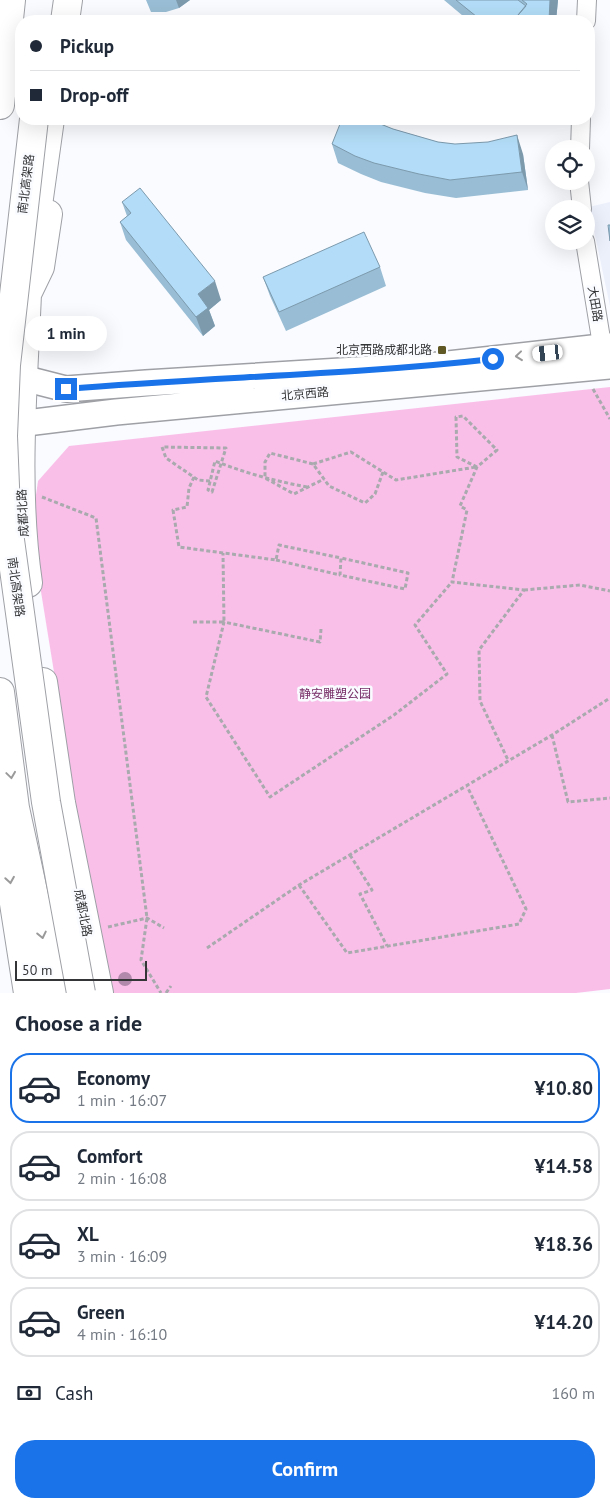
<!DOCTYPE html>
<html lang="en">
<head>
<meta charset="utf-8">
<style>
  body { margin:0; font-family:"PT Sans","Noto Sans SC",sans-serif; background:#f2f2f3; color:#1f2937; height:100vh; display:flex; flex-direction:column; font-size:19px; white-space:nowrap }
  * { box-sizing:border-box; margin:0 }
  p { font-size:16px; color:#747a83 }
  .icon { flex:none; width:28px; height:28px; fill:none; stroke:currentColor; stroke-width:2; stroke-linecap:round; stroke-linejoin:round }
  .map { position:relative; height:993px; overflow:hidden }
  .panel { display:flex; flex-direction:column; background:#fff; flex:1 }
  .panel>* { flex:none }
  .hud { position:absolute; left:15px; top:15px; width:580px; height:110px; border-radius:20px; box-shadow:0 5px 20px #0002; display:grid; align-content:center; height:110px; padding:0 15px; background:#fff }
  .buttons { position:absolute; left:545px; top:140px; display:grid; gap:10px }
  .buttons a { display:grid; place-items:center; width:50px; height:50px; border-radius:50%; background:#fff; box-shadow:0 5px 20px #0002; font-size:25px }
  .scale { position:absolute; left:15px; bottom:12px; width:132px; box-sizing:border-box; padding-left:5px; border:2px solid #343537; border-top:0; font-size:14px; line-height:18px; white-space:nowrap; color:#343537; -webkit-text-stroke:4px #f9fbff; paint-order:stroke }
  .end { position:absolute; width:22px; height:22px; margin:-11px; border:6px solid #1a73e8; background:#fff; box-shadow:0 0 0 2px #fff }
  .from { border-radius:50% }
  .bubble { position:absolute; height:35px; border-radius:18px; background:#fff; box-shadow:0 5px 20px #0002; font-size:16px; font-weight:700; line-height:35px; text-align:center }
  .car { position:absolute; width:15px; height:30px; margin:-15px -8px; border-radius:6px; box-shadow:0 0 4px 1px #0007; background:linear-gradient(#fff 24%,#345 0 40%,#fff 0 76%,#345 0 86%,#fff 0) }
  .hud b { display:flex; align-items:center; gap:18px; height:48px; font-size:19px }
  .hud b+b { border-top:1px solid #e0e1e3 }
  .hud i { width:12px; height:12px; background:#1f2937 }
  ul { padding:0; list-style:none }
  li { display:flex; align-items:center; gap:15px; height:70px; margin:0 10px 8px; padding:0 5px; border:2px solid #e0e1e3; border-radius:20px }
  li div { flex:1 }
  li b { display:block; font-size:19px }
  li em { font-style:normal; font-weight:700 }
  li.selected { border-color:#1a73e8 }
  li>.icon { width:45px; height:45px; stroke-width:1.5 }
  h2 { padding:0 15px; font-size:22px; line-height:60px }
  .pay { display:flex; align-items:center; gap:12px; height:55px; padding:0 15px; font-size:19px }
  .pay p { margin-inline-start:auto }
  .primary-button { display:flex; gap:10px; margin-top:auto; padding:10px 15px }
  .primary-button a { flex:1; height:58px; border-radius:20px; background:#1a73e8; color:#fff; font-size:20px; font-weight:700; line-height:58px; text-align:center }
  .map>svg:first-child { display:block }
  .built { fill:#ecf0fb }
  .green { fill:#fabfe9 }
  .lines { fill:none; stroke-linecap:round; stroke-linejoin:round }
  .minor-casing { stroke:#9ea0a6; stroke-width:20 }
  .secondary-casing { stroke:#9ea0a6; stroke-width:28 }
  .primary-casing { stroke:#9ea0a6; stroke-width:30 }
  .trunk-casing { stroke:#9ea0a6; stroke-width:30 }
  .path { stroke:#a8aaad; stroke-width:3; stroke-dasharray:4 2.5; stroke-linecap:butt }
  .minor { stroke:#fff; stroke-width:18 }
  .secondary { stroke:#fff; stroke-width:25 }
  .primary { stroke:#fff; stroke-width:28 }
  .trunk { stroke:#fff; stroke-width:28 }
  .trunk-bridge-casing { stroke:#9ea0a6; stroke-width:30; stroke-linecap:butt }
  .trunk-bridge { stroke:#fff; stroke-width:28 }
  .tree { fill:#b189ab }
  .wall { fill:#99bdd4 }
  .shaded-wall { fill:#7d9aad }
  .building { fill:#b2dcf7; stroke:#7d9aad }
  .oneway { stroke:#9a9a9b }
  .route { stroke:#1a73e8; stroke-width:6 }
  .poi-dot { fill:#5f5824; stroke:#f9fbff; stroke-width:2 }
  .labels { text-anchor:middle; stroke-width:5; stroke-linejoin:round; paint-order:stroke }
  .street-label { font-size:12px; fill:#343537; stroke:#f9fbff }
  .poi-label { font-size:12px; fill:#343537; stroke:#f9fbff; text-anchor:end }
  .park-label { font-size:12px; fill:#762c66; stroke:#f9fbff }
</style>
</head>
<body>
<div class="map">
<svg width="610" height="993" viewBox="0 0 610 993">
  <rect width="100%" height="100%" fill="#f9fbff"/>
  <path class="built" d="M 610,202 L 610,306 L 589,207 Z"/>
  <path class="green" d="M 610,387 L 610,989 L 576,993 L 106,993 L 31,530 L 38,481 L 69,446 Z"/>
  <g class="lines">
    <g class="minor-casing">
      <path id="minor" d="M 586,21 L 587,0
        M 580,149 L 581,119
        M 579,181 L 582,209
        M 585,241 L 604,357"/>
    </g>
    <g class="secondary-casing">
      <path id="secondary" d="M 23,378 L 66,389 L 146,383 L 439,365 L 610,346
        M 2,426 L 116,412 L 610,366"/>
    </g>
    <g class="primary-casing">
      <path id="primary" d="M 24,276 L 27,294 C 23,389 14,488 28,583
        M 27,294 L 40,267 L 48,214
        M 43,682 L 61,803 L 99,993
        M 0,814 L 28,993"/>
    </g>
    <g class="trunk-casing">
      <path id="trunk" d="M 65,21 L 68,0
        M 0,105 L 11,0
        M 33,241 L 50,119
        M 0,692 L 15,808 L 55,993"/>
    </g>
    <path class="path" d="M 593,389 L 610,419
      M 313,464 L 270,453 L 265,462 L 265,478 L 294,494 L 324,479
      M 477,467 L 457,457 L 456,417 L 463,416 L 497,450 L 477,467 L 460,506 L 467,510 L 452,582 L 524,590 L 479,650 L 480,701 L 508,760
      M 383,472 L 375,494 L 365,503 L 329,486 L 313,464 L 351,452 L 396,480 L 476,467
      M 194,477 L 189,488 L 187,507 L 173,510 L 179,547 L 276,560 L 279,545 L 341,558 L 340,575 L 405,589 L 408,573 L 341,558
      M 210,481 L 198,480 L 166,458 L 162,447 L 226,448 L 212,492 L 208,490 L 215,461 C 245,473 275,481 307,487
      M 42,497 L 96,518 L 147,918 L 141,960 L 161,993
      M 276,560 L 340,575
      M 524,590 L 580,585 L 610,591
      M 193,622 L 224,622 L 223,553
      M 321,629 L 320,642 L 224,622 L 206,697 L 270,797 L 394,715 L 447,674 L 415,625 L 452,582
      M 552,735 L 568,802 L 610,798
      M 350,855 L 372,890 L 360,894 L 387,946
      M 299,885 L 347,953 L 519,924 L 526,909 L 467,786
      M 108,927 L 147,918 L 164,928
      M 207,948 L 299,885 L 552,735 L 610,698
      M 166,993 L 171,986"/>
    <use href="#minor" class="minor"/>
    <use href="#secondary" class="secondary"/>
    <use href="#primary" class="primary"/>
    <use href="#trunk" class="trunk"/>
    <g class="trunk-bridge-casing">
      <path id="trunk-bridge" d="M 34,119 L 6,365 L 3,436 L 6,511 L 46,802 L 81,993"/>
    </g>
    <use href="#trunk-bridge" class="trunk-bridge"/>
  </g>
  <circle class="tree" cx="125" cy="979" r="7"/>
  <path class="wall" d="M 146,0 L 190,0 L 179,8 L 166,12 L 151,12 Z
    M 444,0 L 558,0 L 556,21 L 469,21 Z
    M 145,119 L 163,119 L 146,123 Z
    M 168,119 L 194,119 L 170,125 Z
    M 373,121 L 393,129 L 438,142 L 523,154 L 528,190 L 456,198 L 425,193 L 381,182 L 361,174 L 338,163 L 332,144 Z
    M 122,202 L 221,300 L 209,310 L 215,326 L 203,336 L 126,240 L 120,222 L 127,216 Z
    M 380,267 L 386,286 L 286,331 L 270,296 L 263,277 Z"/>
  <path class="shaded-wall" d="M 176,0 L 190,0 L 179,8 Z
    M 550,0 L 558,0 L 556,21 L 549,21 Z
    M 517,135 L 523,154 L 528,190 L 522,172 Z
    M 215,281 L 221,300 L 209,310 L 215,326 L 203,336 L 196,317 L 198,294 Z"/>
  <path class="building" d="M 456,0 L 518,0 L 526,6 L 513,21 L 482,21 Z
    M 522,0 L 550,0 L 549,21 L 513,21 L 527,4 Z
    M 342,119 L 368,119 L 393,129 L 438,142 L 455,144 L 488,142 L 517,135 L 522,172 L 450,180 L 419,174 L 374,163 L 355,156 L 332,144 Z
    M 140,188 L 215,281 L 198,294 L 208,308 L 196,317 L 120,222 L 131,213 L 122,202 Z
    M 608,225 L 610,225 L 610,241 Z
    M 364,232 L 380,267 L 279,312 L 263,277 Z"/>
  <defs><path id="oneway-chevron" d="M-2-3.5L2.5 0L-2 3.5" fill="none" stroke-width="1.6" stroke-linecap="round" stroke-linejoin="round" transform="scale(1.25)"/></defs>
  <g class="oneway">
    <use href="#oneway-chevron" transform="translate(519 356) rotate(174)"/>
    <use href="#oneway-chevron" transform="translate(11 775) rotate(82)"/>
    <use href="#oneway-chevron" transform="translate(10 880) rotate(81)"/>
    <use href="#oneway-chevron" transform="translate(42 935) rotate(78)"/>
  </g>
  <g class="lines">
    <path class="route" d="M 66,389 C 208,377 352,375 493,359"/>
  </g>
  <rect class="poi-dot" x="437" y="345" width="10" height="10" rx="2.5"/>
  <g class="labels">
    <g class="street-label">
      <text transform="translate(26 184) rotate(-83)" y="4">南北高架路</text>
      <text transform="translate(595 304) rotate(80)" y="4">大田路</text>
      <text transform="translate(305 394) rotate(-5)" y="4">北京西路</text>
      <text transform="translate(23 513) rotate(-93)" y="4">成都北路</text>
      <text transform="translate(16 587) rotate(82)" y="4">南北高架路</text>
      <text transform="translate(83 913) rotate(79)" y="4">成都北路</text>
    </g>
    <g class="poi-label">
      <text x="432" y="354">北京西路成都北路</text>
    </g>
    <g class="park-label">
      <text x="335" y="698">静安雕塑公园</text>
    </g>
  </g>
</svg>
<div class="buttons">
<a><svg class="icon" aria-label="locate" viewBox="0 0 24 24"><circle cx="12" cy="12" r="6"/><path d="M12 2v4M12 18v4M2 12h4M18 12h4"/></svg></a>
<a><svg class="icon" aria-label="layers" viewBox="0 0 24 24"><path d="M12 4l9 5-9 5-9-5zM3 14l9 5 9-5"/></svg></a>
</div>
<div class="scale">50 m</div>
<i class="end from" style="left:493px;top:359px"></i>
<i class="end" style="left:66px;top:389px"></i>
<div class="bubble" style="left:25px;top:316px;width:82px">1 min</div>
<i class="car" style="left:548px;top:353px;rotate:264deg"></i>
<div class="hud">
<b><i class="from"></i>Pickup</b>
<b><i></i>Drop-off</b>
</div>
</div>
<section class="panel">
<h2>Choose a ride</h2>
<ul>
<li class="selected"><svg class="icon" aria-label="car" viewBox="0 0 24 24"><path d="M5 17H2v-5l4-1 3-4h7l3 4 3 1v5h-3M9 17h6M6 11h13"/><circle cx="7" cy="17" r="2"/><circle cx="17" cy="17" r="2"/></svg><div><b>Economy</b><p>1 min · 16:07</p></div><em>¥10.80</em></li>
<li><svg class="icon" aria-label="car" viewBox="0 0 24 24"><path d="M5 17H2v-5l4-1 3-4h7l3 4 3 1v5h-3M9 17h6M6 11h13"/><circle cx="7" cy="17" r="2"/><circle cx="17" cy="17" r="2"/></svg><div><b>Comfort</b><p>2 min · 16:08</p></div><em>¥14.58</em></li>
<li><svg class="icon" aria-label="car" viewBox="0 0 24 24"><path d="M5 17H2v-5l4-1 3-4h7l3 4 3 1v5h-3M9 17h6M6 11h13"/><circle cx="7" cy="17" r="2"/><circle cx="17" cy="17" r="2"/></svg><div><b>XL</b><p>3 min · 16:09</p></div><em>¥18.36</em></li>
<li><svg class="icon" aria-label="car" viewBox="0 0 24 24"><path d="M5 17H2v-5l4-1 3-4h7l3 4 3 1v5h-3M9 17h6M6 11h13"/><circle cx="7" cy="17" r="2"/><circle cx="17" cy="17" r="2"/></svg><div><b>Green</b><p>4 min · 16:10</p></div><em>¥14.20</em></li>
</ul>
<div class="pay"><svg class="icon" aria-label="cash" viewBox="0 0 24 24"><path d="M3 7h18v10H3z"/><circle cx="12" cy="12" r="2"/></svg>Cash<p>160 m</p></div>
<div class="primary-button"><a>Confirm</a></div>
</section>
</body>
</html>
